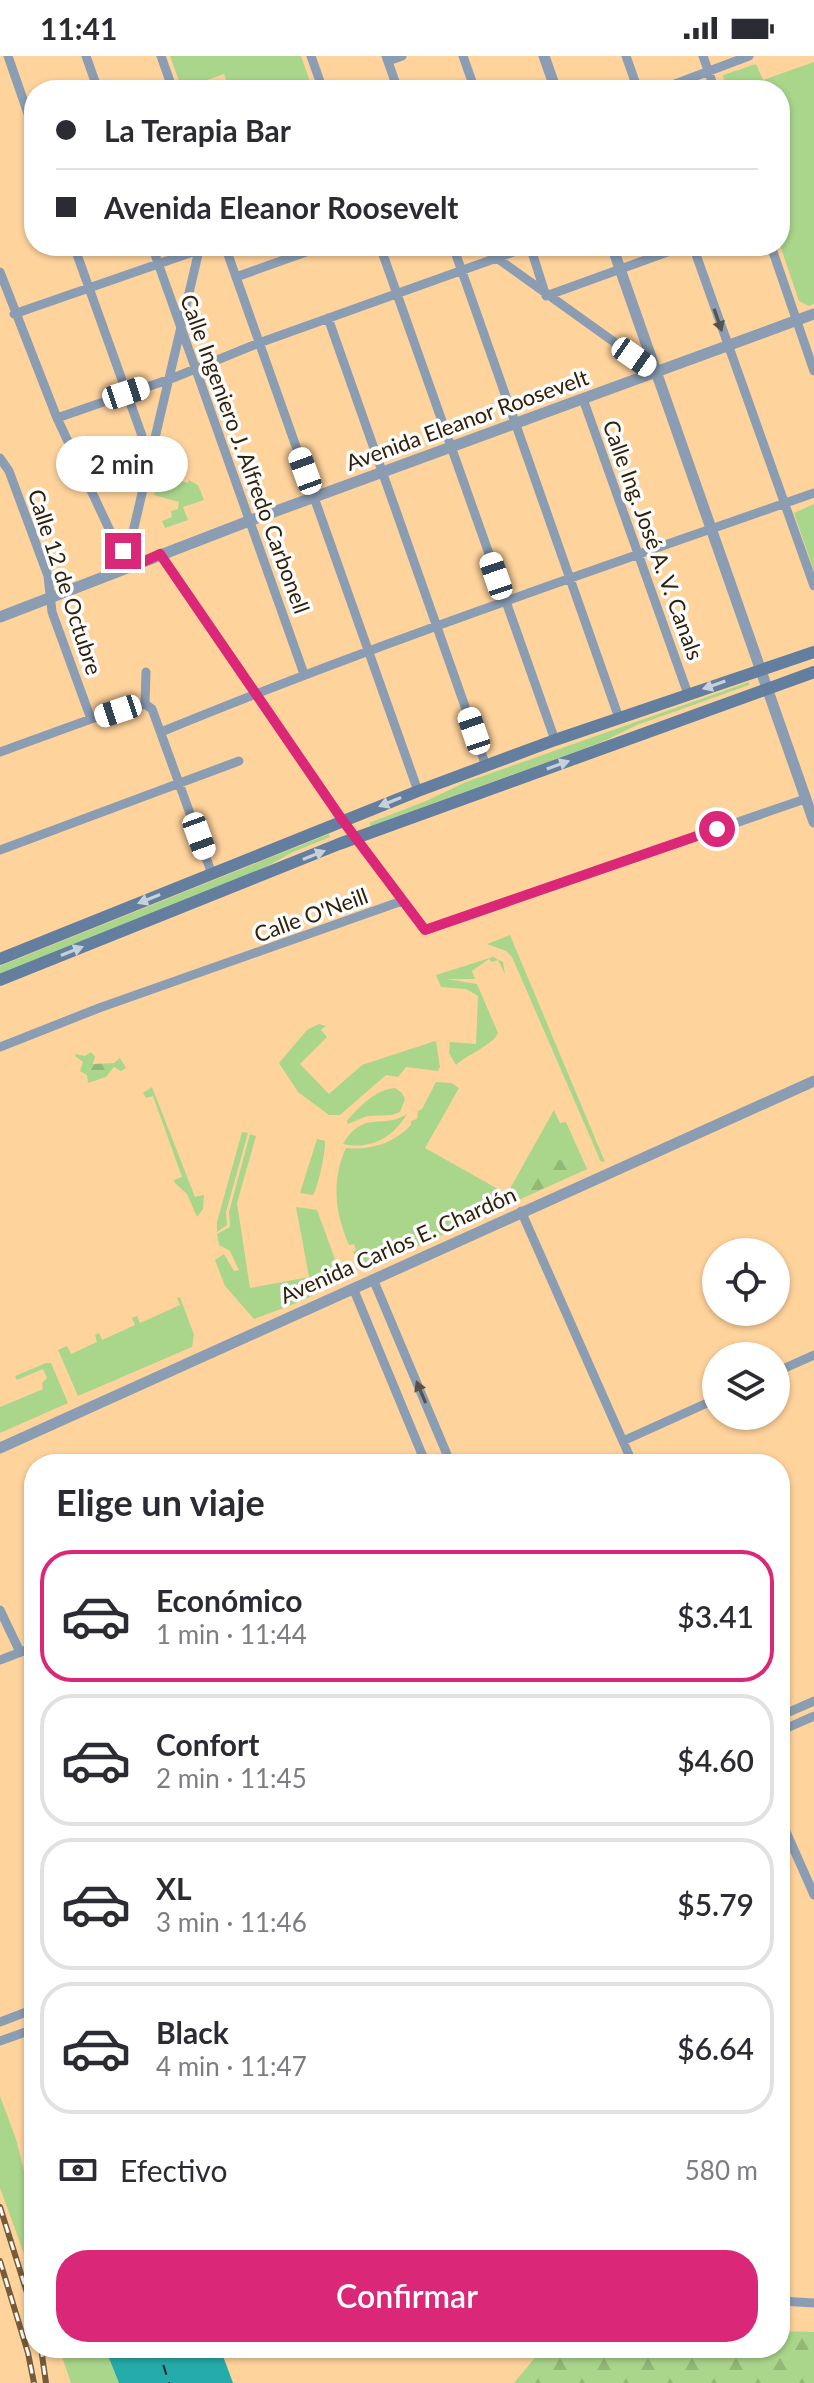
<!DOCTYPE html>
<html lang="es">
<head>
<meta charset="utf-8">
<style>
  body { margin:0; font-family:Lato,sans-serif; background:#f7f7f7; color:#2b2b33; height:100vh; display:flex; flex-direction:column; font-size:30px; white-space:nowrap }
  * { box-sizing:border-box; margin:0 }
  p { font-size:26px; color:#7c7c81 }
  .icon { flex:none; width:44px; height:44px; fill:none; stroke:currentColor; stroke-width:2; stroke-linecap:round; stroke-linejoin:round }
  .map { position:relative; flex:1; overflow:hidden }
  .side { position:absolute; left:24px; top:1398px; width:766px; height:904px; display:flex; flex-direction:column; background:#fff; border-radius:32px; box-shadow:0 2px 6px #0004 }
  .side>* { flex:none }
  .hud { position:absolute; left:24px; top:24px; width:766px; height:176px; border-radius:32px; box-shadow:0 2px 6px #0004; display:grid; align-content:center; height:176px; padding:0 32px; background:#fff }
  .buttons { position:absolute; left:702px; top:1182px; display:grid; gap:16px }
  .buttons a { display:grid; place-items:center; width:88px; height:88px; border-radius:50%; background:#fff; box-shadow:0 2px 6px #0004; font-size:40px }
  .end { position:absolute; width:36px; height:36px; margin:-18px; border:10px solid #db2777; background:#fff; box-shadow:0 0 0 4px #fff }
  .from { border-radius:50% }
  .bubble { position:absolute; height:56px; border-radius:28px; background:#fff; box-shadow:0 2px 6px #0004; font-size:26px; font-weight:600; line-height:56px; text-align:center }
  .car { position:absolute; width:24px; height:48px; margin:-24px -12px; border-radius:10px; box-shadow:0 0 6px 2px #0007; background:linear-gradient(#fff 24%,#345 0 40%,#fff 0 76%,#345 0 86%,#fff 0) }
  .hud b { display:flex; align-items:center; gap:28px; height:76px; font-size:30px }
  .hud b+b { border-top:2px solid #e1e1e2 }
  .hud i { width:20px; height:20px; background:#2b2b33 }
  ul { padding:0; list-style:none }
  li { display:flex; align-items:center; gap:24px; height:132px; margin:0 16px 12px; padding:0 16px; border:4px solid #e1e1e2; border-radius:32px }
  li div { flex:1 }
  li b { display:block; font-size:30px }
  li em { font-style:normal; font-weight:600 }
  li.on { border-color:#db2777 }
  li>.icon { width:72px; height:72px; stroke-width:1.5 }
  h2 { padding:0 32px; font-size:36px; line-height:96px }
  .pay { display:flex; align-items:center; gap:20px; height:88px; padding:0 32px; font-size:30px }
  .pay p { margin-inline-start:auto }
  .primary-button { display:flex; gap:16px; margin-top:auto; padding:16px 32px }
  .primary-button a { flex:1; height:92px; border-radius:32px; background:#db2777; color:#fff; font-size:32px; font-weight:600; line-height:92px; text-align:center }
  .status { display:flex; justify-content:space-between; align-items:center; height:56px; padding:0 40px; background:#fff; direction:ltr }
  .status svg { height:22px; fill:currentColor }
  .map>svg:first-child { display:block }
  .green { fill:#a9d68b }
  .forest { fill:url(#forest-firs) }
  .water { fill:#25aba9 }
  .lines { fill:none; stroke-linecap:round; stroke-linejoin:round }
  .ferry { stroke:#132e2e; stroke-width:2; stroke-dasharray:10 8; stroke-linecap:butt }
  .minor { stroke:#8b9db3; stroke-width:9 }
  .tertiary { stroke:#8b9db3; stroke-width:11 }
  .secondary { stroke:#637e9e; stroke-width:12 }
  .rail-casing { stroke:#765c3a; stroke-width:6 }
  .rail { stroke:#fcfdfc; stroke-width:3; stroke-dasharray:9; stroke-linecap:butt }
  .oneway { fill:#54524d }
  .oneway2 { fill:#c6d1db }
  .route { stroke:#db2777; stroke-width:10 }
  .labels { text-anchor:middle; stroke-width:7; stroke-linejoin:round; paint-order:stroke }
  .street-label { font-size:22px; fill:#302009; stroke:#fcfdfc }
</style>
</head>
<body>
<div class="status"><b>11:41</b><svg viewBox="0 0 49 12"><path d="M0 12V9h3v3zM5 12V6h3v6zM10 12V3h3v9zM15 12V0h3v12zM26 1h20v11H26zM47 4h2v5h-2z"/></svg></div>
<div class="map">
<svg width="814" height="2327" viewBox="0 0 814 2327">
  <defs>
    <pattern id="forest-firs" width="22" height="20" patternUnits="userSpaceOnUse" patternTransform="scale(2)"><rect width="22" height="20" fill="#a9d68b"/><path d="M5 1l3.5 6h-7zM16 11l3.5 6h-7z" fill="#92b777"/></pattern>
  </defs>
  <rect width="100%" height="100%" fill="#ffd39c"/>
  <path class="green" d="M 170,0 L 301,0 L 313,34 L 230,34 L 224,18 L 182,33 Z
    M 814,6 L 814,248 L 809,250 L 799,245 L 780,189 L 780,34 L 726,34 L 723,19 L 756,8 L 763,24 Z
    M 189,424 L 198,429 L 204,444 L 183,451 L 188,464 L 165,472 L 162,465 L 172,461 L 171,455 L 178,453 L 179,446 L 154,439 L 157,425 L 181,427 L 181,425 L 188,427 Z
    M 814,448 L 814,515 L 794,457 Z
    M 749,626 L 749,629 L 637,669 L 600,687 L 371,770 L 369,767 L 426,745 L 466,726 Z
    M 329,778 L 330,781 L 291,797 L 253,818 L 0,919 L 0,910 Z
    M 510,879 L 605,1106 L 600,1105 L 598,1099 L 512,901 L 506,895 L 487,888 Z
    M 493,901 L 503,906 L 505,918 L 498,904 L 492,906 L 489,903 L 472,915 L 475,923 L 447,923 L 477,928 L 498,977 C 494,988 467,999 456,1009 L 449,997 L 450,986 L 476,988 L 478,940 L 466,933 L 441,931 L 436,919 Z
    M 319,968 L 326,970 L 321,974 L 327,981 L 300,1008 L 329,1038 L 362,1009 L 432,986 L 436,985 L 440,1011 L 438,1015 L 406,1011 L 398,1021 L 386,1019 L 340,1059 L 329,1059 L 298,1036 L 279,1007 L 307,974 Z
    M 436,1026 L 451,1027 L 459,1032 L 425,1092 L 507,1138 L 554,1054 L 560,1067 L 566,1066 L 587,1113 L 380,1207 L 363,1209 L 353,1196 L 356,1194 L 354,1188 L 349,1189 C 335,1157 331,1124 346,1092 C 370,1095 394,1087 411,1069 L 411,1065 L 417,1063 L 418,1055 L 422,1053 Z
    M 152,1031 L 195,1141 L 204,1139 L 203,1153 L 197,1161 L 187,1138 L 175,1127 L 174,1124 L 182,1121 L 153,1040 L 146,1042 L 143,1037 Z
    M 395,1032 L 402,1037 L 405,1043 L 400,1056 L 392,1059 L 367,1060 L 348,1068 L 347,1065 C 359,1051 376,1033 395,1032 Z
    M 407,1058 C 393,1082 370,1094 343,1088 C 364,1053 383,1074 407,1058 Z
    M 242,1076 L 248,1077 L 226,1156 L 227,1169 L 217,1176 L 217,1166 Z
    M 250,1078 L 256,1080 L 237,1147 L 250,1232 L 309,1221 L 296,1151 L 317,1154 L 335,1203 L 331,1206 C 334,1211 337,1218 334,1224 C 327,1238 270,1257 254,1263 L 225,1230 L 215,1204 L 224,1198 L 234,1215 L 239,1214 L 230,1195 L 219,1189 L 217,1178 L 230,1171 L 229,1156 Z
    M 317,1083 L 325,1085 C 326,1094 318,1132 313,1139 L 300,1137 Z
    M 180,1241 L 194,1279 L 192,1291 L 78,1340 L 58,1294 L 67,1290 L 71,1298 L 97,1286 L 95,1279 L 99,1277 L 102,1284 L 135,1269 L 132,1262 L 137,1260 L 140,1267 L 180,1249 L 177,1242 Z
    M 46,1307 L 51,1307 L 68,1347 L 0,1377 L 0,1351 L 43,1333 L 42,1327 L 47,1322 L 43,1313 L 17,1324 L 15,1320 Z
    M 0,2040 L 16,2083 L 24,2115 L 34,2126 L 34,2225 L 0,2132 Z
    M 59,2292 L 105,2292 L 119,2327 L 71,2327 Z"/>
  <path class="forest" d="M 91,996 L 95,1001 L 93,1008 L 114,1007 L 120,1002 L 126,1012 L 121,1015 L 114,1011 L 106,1021 L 88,1027 L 87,1019 L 80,1015 L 83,1006 L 75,1000 L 76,998 L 85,1000 Z
    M 580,1098 L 587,1113 L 514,1145 L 514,1141 C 528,1133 533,1120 546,1111 L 551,1113 L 554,1106 L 559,1104 L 571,1106 Z
    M 780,2275 L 814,2276 L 814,2327 L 514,2327 L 543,2292 L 780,2292 Z"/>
  <path class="water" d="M 105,2292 L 220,2292 L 233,2327 L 119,2327 Z"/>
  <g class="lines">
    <path class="ferry" d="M 158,2292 L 169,2327"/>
    <path class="minor" d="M 8,0 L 34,75
      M 86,0 L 98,34
      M 161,0 L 173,34
      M 311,0 L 323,34
      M 386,0 L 398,34
      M 463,0 L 475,34
      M 626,0 L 638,34
      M 703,0 L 715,34
      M 388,5 L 402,0
      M 659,34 L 749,0
      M 74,190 L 150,402
      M 152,190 L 304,618
      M 225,190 L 418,735
      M 380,190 L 555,684
      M 453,190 L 619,662
      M 480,190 L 656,316
      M 530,190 L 546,240 L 684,190
      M 693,190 L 814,530
      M 771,190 L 814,315
      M 0,216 L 57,362 L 112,479 L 134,510
      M 236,221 L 323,190
      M 14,258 L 210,190
      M 328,262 L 486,710
      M 583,343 L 688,638
      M 57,362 L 173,322 L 259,287 L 530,190
      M 0,402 L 9,415 L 48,520 L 52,556 L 91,663
      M 160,498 L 343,765 L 425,874 L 805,743
      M 134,510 L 132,480 L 200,190
      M 145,648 L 152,653 L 212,818
      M 145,648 L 146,616
      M 161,676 C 375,588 595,514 814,437
      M 0,696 L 91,663 L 145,648
      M 0,794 L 239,705
      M 0,991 L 99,952 L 402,845
      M 521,1155 L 633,1408
      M 373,1223 L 451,1408
      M 353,1232 L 426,1408
      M 776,1316 L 814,1299
      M 623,1385 L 716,1343
      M 0,1554 L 20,1596
      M 0,1604 L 34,1591
      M 780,1660 L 814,1645
      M 780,1675 L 814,1660
      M 780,1762 L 814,1839
      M 0,1966 L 34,1953
      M 0,1985 L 34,1973
      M 780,2245 L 814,2247"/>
    <path class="tertiary" d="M 544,0 L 556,34
      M 612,190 L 814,766
      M 0,561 L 249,465 L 814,258
      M 0,1392 L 814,1025"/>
    <path class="secondary" d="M 0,903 L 418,735 L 555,684 L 814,596
      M 0,924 L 339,788 L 814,616"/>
    <g class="rail-casing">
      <path id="rail" d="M 0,2151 L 34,2259
        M 0,2205 L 28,2297 L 34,2327
        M 41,2292 L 46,2327"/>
    </g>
    <use href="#rail" class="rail"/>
  </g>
  <defs><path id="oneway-solid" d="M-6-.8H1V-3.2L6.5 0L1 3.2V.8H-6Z" transform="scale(2)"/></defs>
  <g class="oneway">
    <use href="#oneway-solid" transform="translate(718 264) rotate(71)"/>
    <use href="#oneway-solid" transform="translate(421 1336) rotate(-113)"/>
  </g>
  <g class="oneway2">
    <use href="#oneway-solid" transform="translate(714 629) rotate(161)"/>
    <use href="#oneway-solid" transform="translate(558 709) rotate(-20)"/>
    <use href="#oneway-solid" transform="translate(390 746) rotate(158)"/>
    <use href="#oneway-solid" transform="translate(314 799) rotate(-22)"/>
    <use href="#oneway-solid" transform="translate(149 843) rotate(158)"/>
    <use href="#oneway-solid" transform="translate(72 895) rotate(-22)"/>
  </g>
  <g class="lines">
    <path class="route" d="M 123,495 L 134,510 L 160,498 L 343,765 L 425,874 L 717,773"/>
  </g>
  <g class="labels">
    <g class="street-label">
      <text transform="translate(467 364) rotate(-20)" y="8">Avenida Eleanor Roosevelt</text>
      <text transform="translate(245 398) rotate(70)" y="8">Calle Ingeniero J. Alfredo Carbonell</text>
      <text transform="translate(653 484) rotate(70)" y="8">Calle Ing. José A. V. Canals</text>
      <text transform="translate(65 526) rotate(72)" y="8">Calle 12 de Octubre</text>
      <text transform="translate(311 859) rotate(-20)" y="8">Calle O'Neill</text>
      <text transform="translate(398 1189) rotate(-24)" y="8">Avenida Carlos E. Chardón</text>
    </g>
  </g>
</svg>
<div class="buttons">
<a><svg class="icon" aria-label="locate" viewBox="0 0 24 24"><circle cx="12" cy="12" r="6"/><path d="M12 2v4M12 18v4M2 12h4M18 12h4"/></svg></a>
<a><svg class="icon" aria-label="layers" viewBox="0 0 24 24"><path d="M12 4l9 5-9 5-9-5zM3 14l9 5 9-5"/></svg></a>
</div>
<i class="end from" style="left:717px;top:773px"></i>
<i class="end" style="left:123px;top:495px"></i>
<div class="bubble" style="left:56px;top:380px;width:132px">2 min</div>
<i class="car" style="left:634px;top:301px;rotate:125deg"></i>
<i class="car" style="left:126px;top:337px;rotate:72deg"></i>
<i class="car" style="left:305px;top:415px;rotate:340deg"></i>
<i class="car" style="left:496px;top:520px;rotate:341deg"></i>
<i class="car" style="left:118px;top:655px;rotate:252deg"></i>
<i class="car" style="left:474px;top:675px;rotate:341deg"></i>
<i class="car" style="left:199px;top:780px;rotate:160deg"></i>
<div class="hud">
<b><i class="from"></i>La Terapia Bar</b>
<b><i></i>Avenida Eleanor Roosevelt</b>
</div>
<section class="side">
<h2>Elige un viaje</h2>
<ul>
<li class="on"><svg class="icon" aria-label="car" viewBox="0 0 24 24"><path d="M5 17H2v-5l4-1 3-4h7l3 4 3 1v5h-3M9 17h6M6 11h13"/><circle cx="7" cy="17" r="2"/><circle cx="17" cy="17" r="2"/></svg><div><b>Económico</b><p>1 min · 11:44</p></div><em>$3.41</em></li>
<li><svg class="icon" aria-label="car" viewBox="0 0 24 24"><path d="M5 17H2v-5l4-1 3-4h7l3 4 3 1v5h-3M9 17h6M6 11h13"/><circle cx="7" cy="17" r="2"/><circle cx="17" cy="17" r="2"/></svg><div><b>Confort</b><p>2 min · 11:45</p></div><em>$4.60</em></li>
<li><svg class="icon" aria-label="car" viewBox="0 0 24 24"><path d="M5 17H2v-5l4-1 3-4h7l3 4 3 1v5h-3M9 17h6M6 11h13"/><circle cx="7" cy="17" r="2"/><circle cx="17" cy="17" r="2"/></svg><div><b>XL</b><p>3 min · 11:46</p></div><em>$5.79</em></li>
<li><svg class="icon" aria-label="car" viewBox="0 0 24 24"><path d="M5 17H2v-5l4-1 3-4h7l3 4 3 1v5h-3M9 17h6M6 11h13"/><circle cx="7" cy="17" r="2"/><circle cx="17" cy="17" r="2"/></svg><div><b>Black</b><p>4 min · 11:47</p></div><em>$6.64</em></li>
</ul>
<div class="pay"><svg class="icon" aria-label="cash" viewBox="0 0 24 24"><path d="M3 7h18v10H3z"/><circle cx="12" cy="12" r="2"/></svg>Efectivo<p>580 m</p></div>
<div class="primary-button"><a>Confirmar</a></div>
</section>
</div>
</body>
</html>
